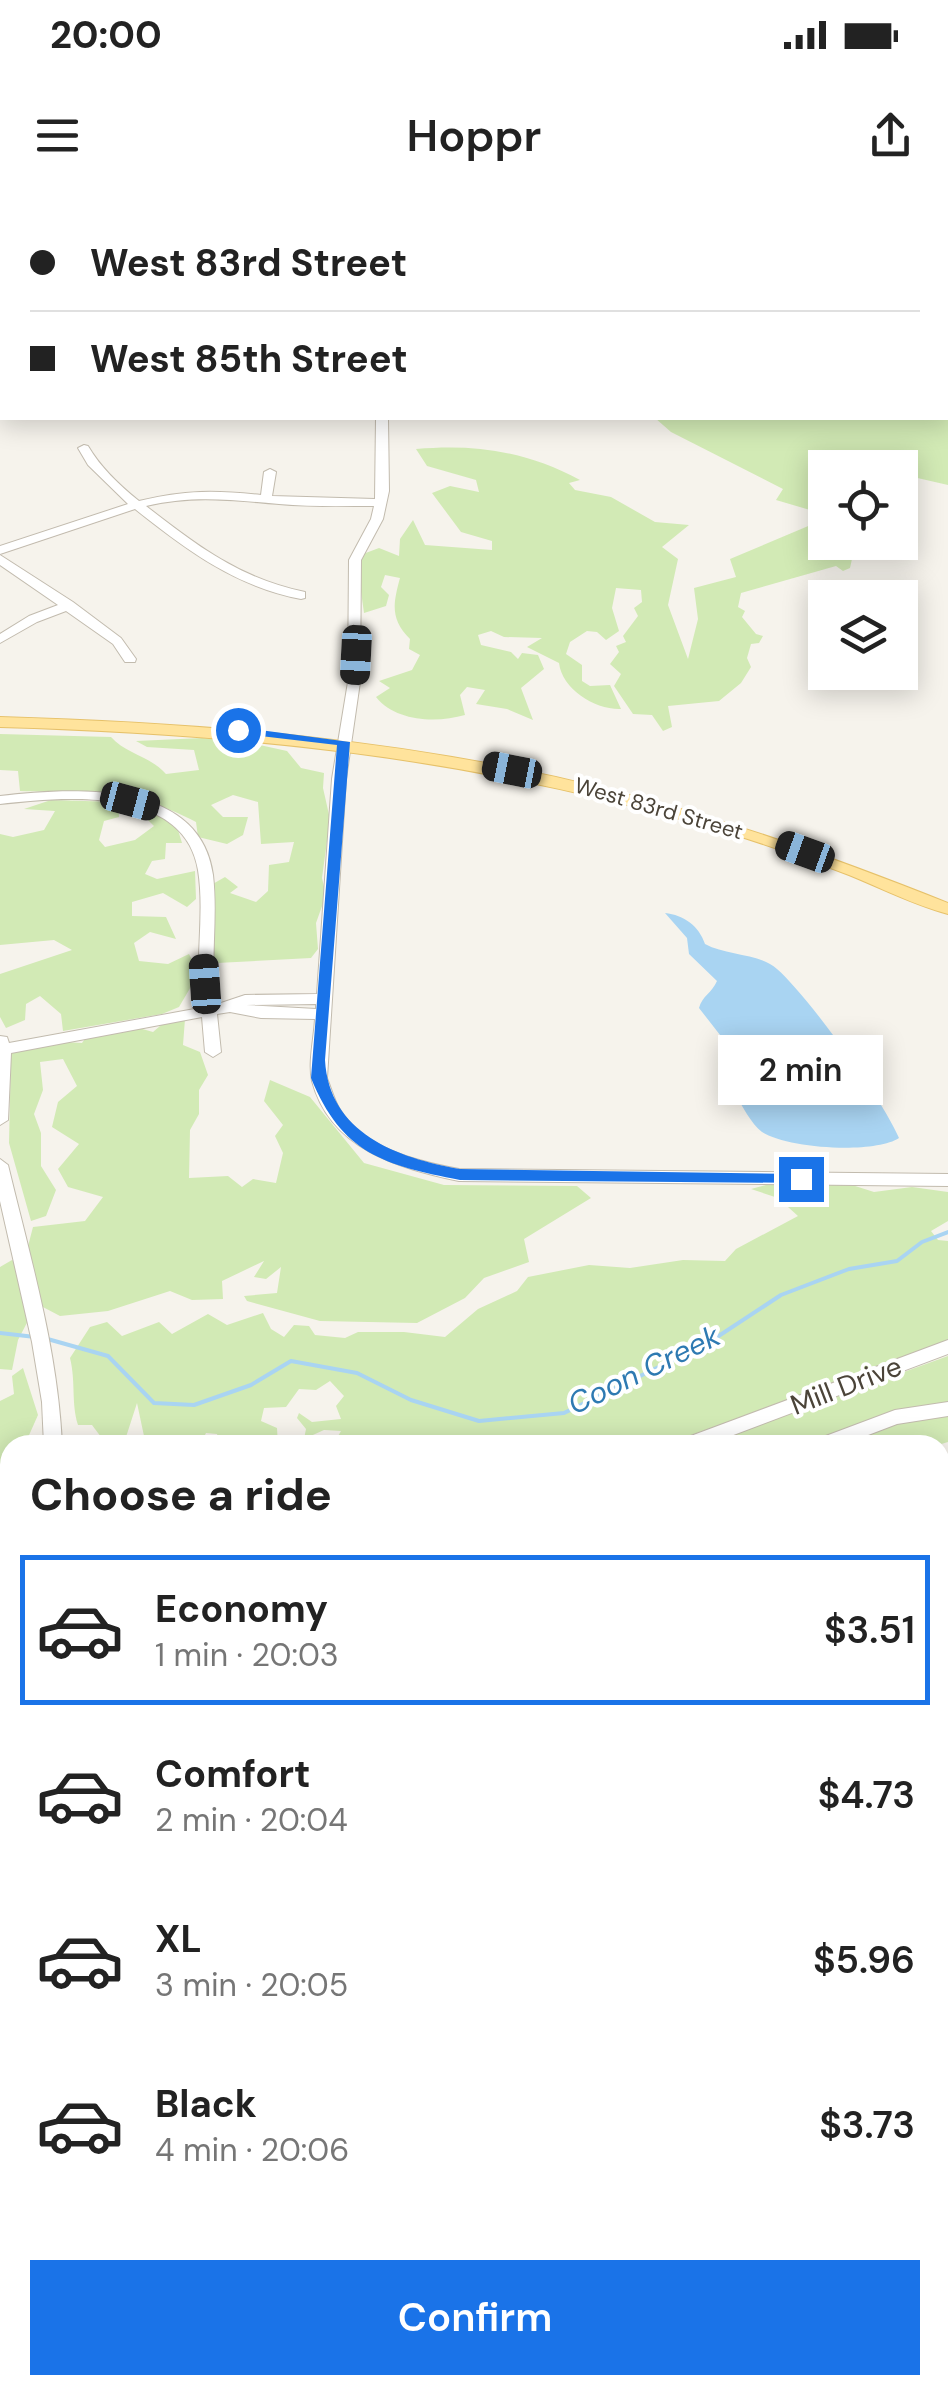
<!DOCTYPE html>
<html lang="en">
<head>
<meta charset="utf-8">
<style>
  body { margin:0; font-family:"DM Sans",sans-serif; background:#f6f6f6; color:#222; height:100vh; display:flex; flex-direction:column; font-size:38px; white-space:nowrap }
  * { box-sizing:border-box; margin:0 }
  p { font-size:32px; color:#767676 }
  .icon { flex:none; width:55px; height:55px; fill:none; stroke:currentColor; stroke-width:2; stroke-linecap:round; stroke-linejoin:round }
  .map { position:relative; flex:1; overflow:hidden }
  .panel { position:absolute; left:0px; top:1235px; width:950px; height:960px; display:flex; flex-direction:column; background:#fff; border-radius:30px 30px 0 0; box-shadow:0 5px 25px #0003 }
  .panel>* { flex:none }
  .guide { position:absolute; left:0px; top:0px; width:950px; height:220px; box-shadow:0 5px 25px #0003; display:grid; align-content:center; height:220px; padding:0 30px; background:#fff }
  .buttons { position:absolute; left:808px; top:250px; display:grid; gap:20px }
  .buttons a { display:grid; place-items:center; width:110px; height:110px; border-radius:0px; background:#fff; box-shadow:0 5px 25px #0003; font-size:50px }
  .end { position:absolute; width:45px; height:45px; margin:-22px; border:12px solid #1a73e8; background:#fff; box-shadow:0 0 0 5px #fff }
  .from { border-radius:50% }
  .bubble { position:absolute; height:70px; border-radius:0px; background:#fff; box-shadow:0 5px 25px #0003; font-size:32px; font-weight:600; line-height:70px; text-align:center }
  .car { position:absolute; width:30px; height:60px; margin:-30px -15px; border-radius:12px; box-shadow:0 0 8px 2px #0007; background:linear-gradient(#222 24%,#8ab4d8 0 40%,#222 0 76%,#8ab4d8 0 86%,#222 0) }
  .guide b { display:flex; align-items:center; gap:35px; height:95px; font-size:38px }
  .guide b+b { border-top:2px solid #e0e0e0 }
  .guide i { width:25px; height:25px; background:#222 }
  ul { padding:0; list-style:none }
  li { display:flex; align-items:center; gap:30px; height:150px; margin:0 20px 15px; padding:0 10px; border:5px solid transparent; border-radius:0px }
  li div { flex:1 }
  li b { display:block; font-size:38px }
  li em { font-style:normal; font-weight:600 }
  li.on { border-color:#1a73e8 }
  li>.icon { width:90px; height:90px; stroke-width:1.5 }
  h2 { padding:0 30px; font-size:45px; line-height:120px }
  .button { display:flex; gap:20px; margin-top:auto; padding:20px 30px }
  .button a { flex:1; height:115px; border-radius:0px; background:#1a73e8; color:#fff; font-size:40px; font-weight:600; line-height:115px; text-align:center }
  .status { display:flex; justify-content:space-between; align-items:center; height:70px; padding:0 50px; background:#fff; direction:ltr }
  .status svg { height:28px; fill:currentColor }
  header { display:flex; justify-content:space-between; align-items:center; height:130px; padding:0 30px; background:#fff; font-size:45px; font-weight:600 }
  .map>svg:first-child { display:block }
  .green { fill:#d2eab5 }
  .water { fill:#a9d4f2 }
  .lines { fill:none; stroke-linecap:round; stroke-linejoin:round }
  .stream { stroke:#a9d4f2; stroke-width:4 }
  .minor-casing { stroke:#c2bbae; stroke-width:2 }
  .major-casing { stroke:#e6c16a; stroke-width:2 }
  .minor { fill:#fff; fill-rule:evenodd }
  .major { fill:#ffe39c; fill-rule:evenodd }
  .route { fill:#1a73e8 }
  .labels { text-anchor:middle; stroke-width:8; stroke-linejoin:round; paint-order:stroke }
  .far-street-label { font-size:22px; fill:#4b4439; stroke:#fff }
  .street-label { font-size:28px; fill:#4b4439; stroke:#fff }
  .water-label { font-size:30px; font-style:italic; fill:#2e7ab2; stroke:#fff }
</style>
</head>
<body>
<div class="status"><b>20:00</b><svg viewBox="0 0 49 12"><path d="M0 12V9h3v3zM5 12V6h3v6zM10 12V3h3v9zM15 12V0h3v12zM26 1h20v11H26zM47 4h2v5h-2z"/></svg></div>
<header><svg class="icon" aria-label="menu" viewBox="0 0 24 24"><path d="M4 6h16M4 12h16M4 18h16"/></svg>Hoppr<svg class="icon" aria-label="share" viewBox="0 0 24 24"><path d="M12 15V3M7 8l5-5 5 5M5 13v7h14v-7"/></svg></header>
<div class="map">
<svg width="948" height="2195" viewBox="0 0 948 2195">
  <rect width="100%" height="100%" fill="#f6f3ec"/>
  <path class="green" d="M 911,0 L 948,0 L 948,285 L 900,274 L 900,268 L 825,268 L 825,342 L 885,343 L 852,359 L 850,368 L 843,371 L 836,366 L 741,393 L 738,407 L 745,411 L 742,417 L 756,434 L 763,436 L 759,443 L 751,444 L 747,458 L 751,467 L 741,483 L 719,501 L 668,506 L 672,527 L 663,531 L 652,515 L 633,514 L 614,486 L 621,474 L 610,464 L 619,452 L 616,446 L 626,442 L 623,436 L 638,416 L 634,408 L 642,402 L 641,390 L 616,388 L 612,408 L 619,431 L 606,440 L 597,432 L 587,431 L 570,442 L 566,454 L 582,465 L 582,481 L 590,486 L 610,485 L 621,509 C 595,510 562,489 559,463 L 527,447 L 542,438 L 504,437 L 491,431 L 478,435 L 481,445 L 511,452 L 518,459 L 522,453 L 538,455 L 544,469 L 521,488 L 533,520 L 507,509 L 476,504 L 485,490 L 467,487 L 460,495 L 465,515 C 437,523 396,522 376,497 L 390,488 L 379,481 L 412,470 L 420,455 L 409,449 L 410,439 C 390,419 393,404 400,378 L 385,375 L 381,387 L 389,395 L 386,406 L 364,413 L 359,377 L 363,354 L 379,348 L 399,356 L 400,339 L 413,320 L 425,345 L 492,350 L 492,341 L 461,332 L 432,293 L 450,286 L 479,292 L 476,280 L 427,266 L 416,249 C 476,244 526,251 580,280 L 569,283 L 575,290 L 611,297 L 655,322 L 689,325 L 662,347 L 678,359 L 668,405 L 688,459 L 698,419 L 694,388 L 736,377 L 730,359 L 813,324 L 810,310 L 776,300 L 783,289 L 671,232 L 655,218 L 948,218 L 948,2 L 908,2 Z
    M 0,534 L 111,537 C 126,554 150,556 166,574 L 199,570 L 194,550 L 147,547 L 136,541 L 202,538 L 241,541 L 287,551 L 301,568 L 324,573 L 323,588 L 330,619 L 322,678 L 326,695 L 316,723 L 318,749 L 311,758 L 217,763 L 208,749 L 211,685 L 225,677 L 238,687 L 230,693 L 256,702 L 268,691 L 269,665 L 289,662 L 294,642 L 261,644 L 258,602 L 233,595 L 211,605 L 223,617 L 248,617 L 243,635 L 227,644 L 198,637 L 196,622 C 130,587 92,594 20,591 L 18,571 L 0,570 Z
    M 51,600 L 118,602 L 119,617 L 104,621 L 99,640 L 105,647 L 135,640 L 154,626 L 145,617 L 160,614 L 178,630 L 182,643 L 166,643 L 165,659 L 152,661 L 145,674 L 157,679 L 195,671 L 196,699 L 187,707 L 163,693 L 132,702 L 132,716 L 166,717 L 176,739 L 150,732 L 134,743 L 139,761 L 168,764 L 189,754 L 199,773 L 179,807 L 162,814 L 63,831 L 61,814 L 40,796 L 26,804 L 25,820 L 6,828 L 0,817 L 0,774 L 72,750 L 54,740 L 0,745 L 0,634 L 13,637 L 44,630 L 55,611 L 24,609 Z
    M 185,819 L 183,845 L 200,852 L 208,875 L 199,890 L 199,914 L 190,930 L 189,978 L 228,976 L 242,987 L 253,979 L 276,983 L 283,953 L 275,936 L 283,925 L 264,901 L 270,880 L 310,897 L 364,963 L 444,985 L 577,986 L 591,998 L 524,1039 L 529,1062 L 484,1078 L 465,1098 L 417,1123 L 320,1121 L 247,1101 L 244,1096 L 277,1093 L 281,1067 L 266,1079 L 254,1077 L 264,1061 L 222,1081 L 223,1099 L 192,1100 L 170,1091 L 108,1111 L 60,1116 L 41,1106 L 27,1050 L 33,1027 L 85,1021 L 103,997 L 68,987 L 58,969 L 79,944 L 52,927 L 58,902 L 77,886 L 63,859 L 40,862 L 43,890 L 34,914 L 41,933 L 41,966 L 56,990 L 46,1016 L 31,1021 L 9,943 L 11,852 L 65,842 L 82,843 L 87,836 L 139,828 L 153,832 L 167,820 Z
    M 770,984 L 852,985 L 874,992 L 912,987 L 948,992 L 948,1021 L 931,1031 L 938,1040 L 948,1041 L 948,1144 L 663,1245 L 333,1245 L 341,1231 L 324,1230 L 304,1239 L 306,1229 L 297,1218 L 299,1213 L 312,1222 L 341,1219 L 336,1206 L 344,1196 L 330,1181 L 316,1190 L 299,1189 L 286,1207 L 264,1208 L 261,1221 L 277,1228 L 278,1245 L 220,1245 L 217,1234 L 206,1233 L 200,1245 L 153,1245 L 144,1236 L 137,1203 L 126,1237 L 104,1241 L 92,1225 L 78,1225 C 71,1202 76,1183 70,1158 L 90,1127 L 107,1122 L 122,1136 L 159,1122 L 172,1134 L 208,1114 L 227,1125 L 263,1113 L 271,1129 L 284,1137 L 294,1125 L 309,1126 L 315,1135 L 345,1138 L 358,1132 L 404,1132 L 445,1137 L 478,1109 L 517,1091 L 528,1077 L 589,1065 L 630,1068 L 683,1060 L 725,1061 L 736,1049 L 798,1016 L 778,998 L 751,989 Z
    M 12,1060 L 19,1065 L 31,1115 L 18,1140 L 12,1170 L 0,1169 L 0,1067 Z
    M 948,1156 L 948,1205 L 880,1218 L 811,1245 L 703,1245 Z
    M 23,1168 L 38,1215 L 26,1242 L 10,1245 L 10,1255 L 0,1269 L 0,1201 L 14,1194 L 12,1176 Z
    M 948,1212 L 948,1242 L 938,1245 L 834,1245 L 890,1222 Z
    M 0,1337 L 10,1338 L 10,2095 L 0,2073 Z
    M 50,2185 L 178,2185 L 174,2195 L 55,2195 Z"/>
  <path class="water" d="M 665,713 C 684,715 699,726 705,744 C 727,756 759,753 777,769 C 808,796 883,900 899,938 C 875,954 788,949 762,932 C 751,924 742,905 735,894 L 738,858 L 699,808 C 702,796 712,793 717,781 L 689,754 L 687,738 Z"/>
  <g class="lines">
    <path class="stream" d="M 0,1133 L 35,1137
      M 44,1138 L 108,1156 L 154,1203 L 194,1205 L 251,1185 L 291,1161 L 357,1173 L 411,1200 L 479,1221 L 564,1213 L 708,1143 L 781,1095 L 849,1069 L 897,1061 L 922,1042 L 948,1032"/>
    <g class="minor-casing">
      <path id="minor" d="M 388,0 L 398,0 L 398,2 L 389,2 Z
        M 0,100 L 2,101 L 2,107 L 0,107 Z
        M 376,218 L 388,218 L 389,291 L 383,319 L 361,360 L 360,482 L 346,579 L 327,878 C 331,888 334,899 339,908 C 363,949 417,961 459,969 L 948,974 L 948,986 L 459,981 C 398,968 330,949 312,881 C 308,863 314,838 315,819 L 261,818 L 230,812 L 217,814 L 221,852 L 213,857 L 205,852 L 202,817 L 11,853 L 8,920 L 0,925 L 0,836 L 7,837 L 9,843 L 200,808 C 195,761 205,713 198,670 C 184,585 62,597 0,604 L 0,596 C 71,588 200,578 213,675 C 218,718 210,761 215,805 L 245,795 L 317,794 L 332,579 L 348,482 L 349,360 L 371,319 L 374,306 C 342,306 310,307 279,304 C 230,300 194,295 146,306 C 197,346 241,379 305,392 L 305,398 L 301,399 C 236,387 185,349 135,309 L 0,354 L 0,346 L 128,304 L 88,265 L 78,248 L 84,245 L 88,246 C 101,268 119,285 139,301 C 185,290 214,290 261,295 L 264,272 L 270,269 L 276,272 L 272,296 L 375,299 ZM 316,804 L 316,809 L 246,805 L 247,805 Z
        M 0,355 L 73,402 L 121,438 L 136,459 L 135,462 L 125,462 L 113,444 L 66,411 L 37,422 L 0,443 L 0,434 L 29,416 L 58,405 L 0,365 Z
        M 0,959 L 8,965 C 30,1057 58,1150 62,1245 L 44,1245 L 42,1202 L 32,1142 L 0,1001 Z
        M 948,1140 L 948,1154 L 707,1245 L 678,1245 L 680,1240 Z
        M 948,1202 L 948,1216 L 897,1224 L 842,1245 L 813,1245 L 815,1240 L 895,1210 Z
        M 10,1301 L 10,1317 L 0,1320 L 0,1304 Z
        M 940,1424 L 948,1427 L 948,1446 L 940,1443 Z
        M 0,2092 L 10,2097 L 10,2136 L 0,2130 Z
        M 31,2185 L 57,2185 L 61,2195 L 35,2195 Z
        M 181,2185 L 207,2185 L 204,2195 L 178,2195 Z
        M 563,2185 L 589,2185 L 586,2195 L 560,2195 Z
        M 868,2185 L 905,2185 L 910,2195 L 874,2195 Z"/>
    </g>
    <g class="major-casing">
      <path id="major" d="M 0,517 C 203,523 405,539 602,588 C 721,617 835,658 948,703 L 948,714 C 914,705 881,688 849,675 C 802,657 754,640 705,626 C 467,557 246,534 0,527 Z"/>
    </g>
    <use href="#minor" class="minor"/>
    <use href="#major" class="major"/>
  </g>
  <path class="route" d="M 238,527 L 350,542 L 325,860 C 329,933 397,958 460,969 L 801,974 L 809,979 L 807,983 L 460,980 C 384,965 342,954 311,878 L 337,545 L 234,533 Z"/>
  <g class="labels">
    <g class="far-street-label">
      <text transform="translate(659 608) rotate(16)" y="8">West 83rd Street</text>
    </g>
    <g class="street-label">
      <text transform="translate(846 1185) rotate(-21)" y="10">Mill Drive</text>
    </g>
    <g class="water-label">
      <text transform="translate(644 1170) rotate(-26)" y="10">Coon Creek</text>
    </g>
  </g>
</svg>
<div class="buttons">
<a><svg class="icon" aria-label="locate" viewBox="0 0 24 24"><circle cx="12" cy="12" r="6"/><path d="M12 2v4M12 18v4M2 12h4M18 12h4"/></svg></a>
<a><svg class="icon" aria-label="layers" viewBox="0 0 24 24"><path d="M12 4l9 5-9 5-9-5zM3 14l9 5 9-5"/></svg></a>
</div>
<i class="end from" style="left:238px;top:530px"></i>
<i class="end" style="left:801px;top:979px"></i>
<div class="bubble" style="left:718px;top:835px;width:165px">2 min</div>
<i class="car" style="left:356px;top:455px;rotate:183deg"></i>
<i class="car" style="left:512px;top:570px;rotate:281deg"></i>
<i class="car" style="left:130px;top:601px;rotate:105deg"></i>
<i class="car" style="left:805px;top:652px;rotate:290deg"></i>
<i class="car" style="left:205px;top:784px;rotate:356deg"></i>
<div class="guide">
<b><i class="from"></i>West 83rd Street</b>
<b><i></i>West 85th Street</b>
</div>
<section class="panel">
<h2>Choose a ride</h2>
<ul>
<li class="on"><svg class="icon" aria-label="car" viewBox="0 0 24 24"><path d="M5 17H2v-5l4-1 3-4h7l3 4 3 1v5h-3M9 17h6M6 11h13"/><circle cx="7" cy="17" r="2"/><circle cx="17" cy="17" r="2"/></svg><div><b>Economy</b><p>1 min · 20:03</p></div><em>$3.51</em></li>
<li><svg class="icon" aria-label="car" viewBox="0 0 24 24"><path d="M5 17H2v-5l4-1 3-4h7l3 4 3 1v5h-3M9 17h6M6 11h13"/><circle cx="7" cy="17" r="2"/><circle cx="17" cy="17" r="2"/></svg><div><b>Comfort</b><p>2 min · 20:04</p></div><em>$4.73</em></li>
<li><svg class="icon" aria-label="car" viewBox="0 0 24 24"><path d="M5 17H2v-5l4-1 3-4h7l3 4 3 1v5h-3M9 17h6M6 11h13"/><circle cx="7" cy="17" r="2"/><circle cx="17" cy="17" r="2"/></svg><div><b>XL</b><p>3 min · 20:05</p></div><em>$5.96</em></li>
<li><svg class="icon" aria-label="car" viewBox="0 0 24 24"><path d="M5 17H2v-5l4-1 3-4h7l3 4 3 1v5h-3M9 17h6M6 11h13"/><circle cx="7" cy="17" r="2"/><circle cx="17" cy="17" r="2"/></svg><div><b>Black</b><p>4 min · 20:06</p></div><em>$3.73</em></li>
</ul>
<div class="button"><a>Confirm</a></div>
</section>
</div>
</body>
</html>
